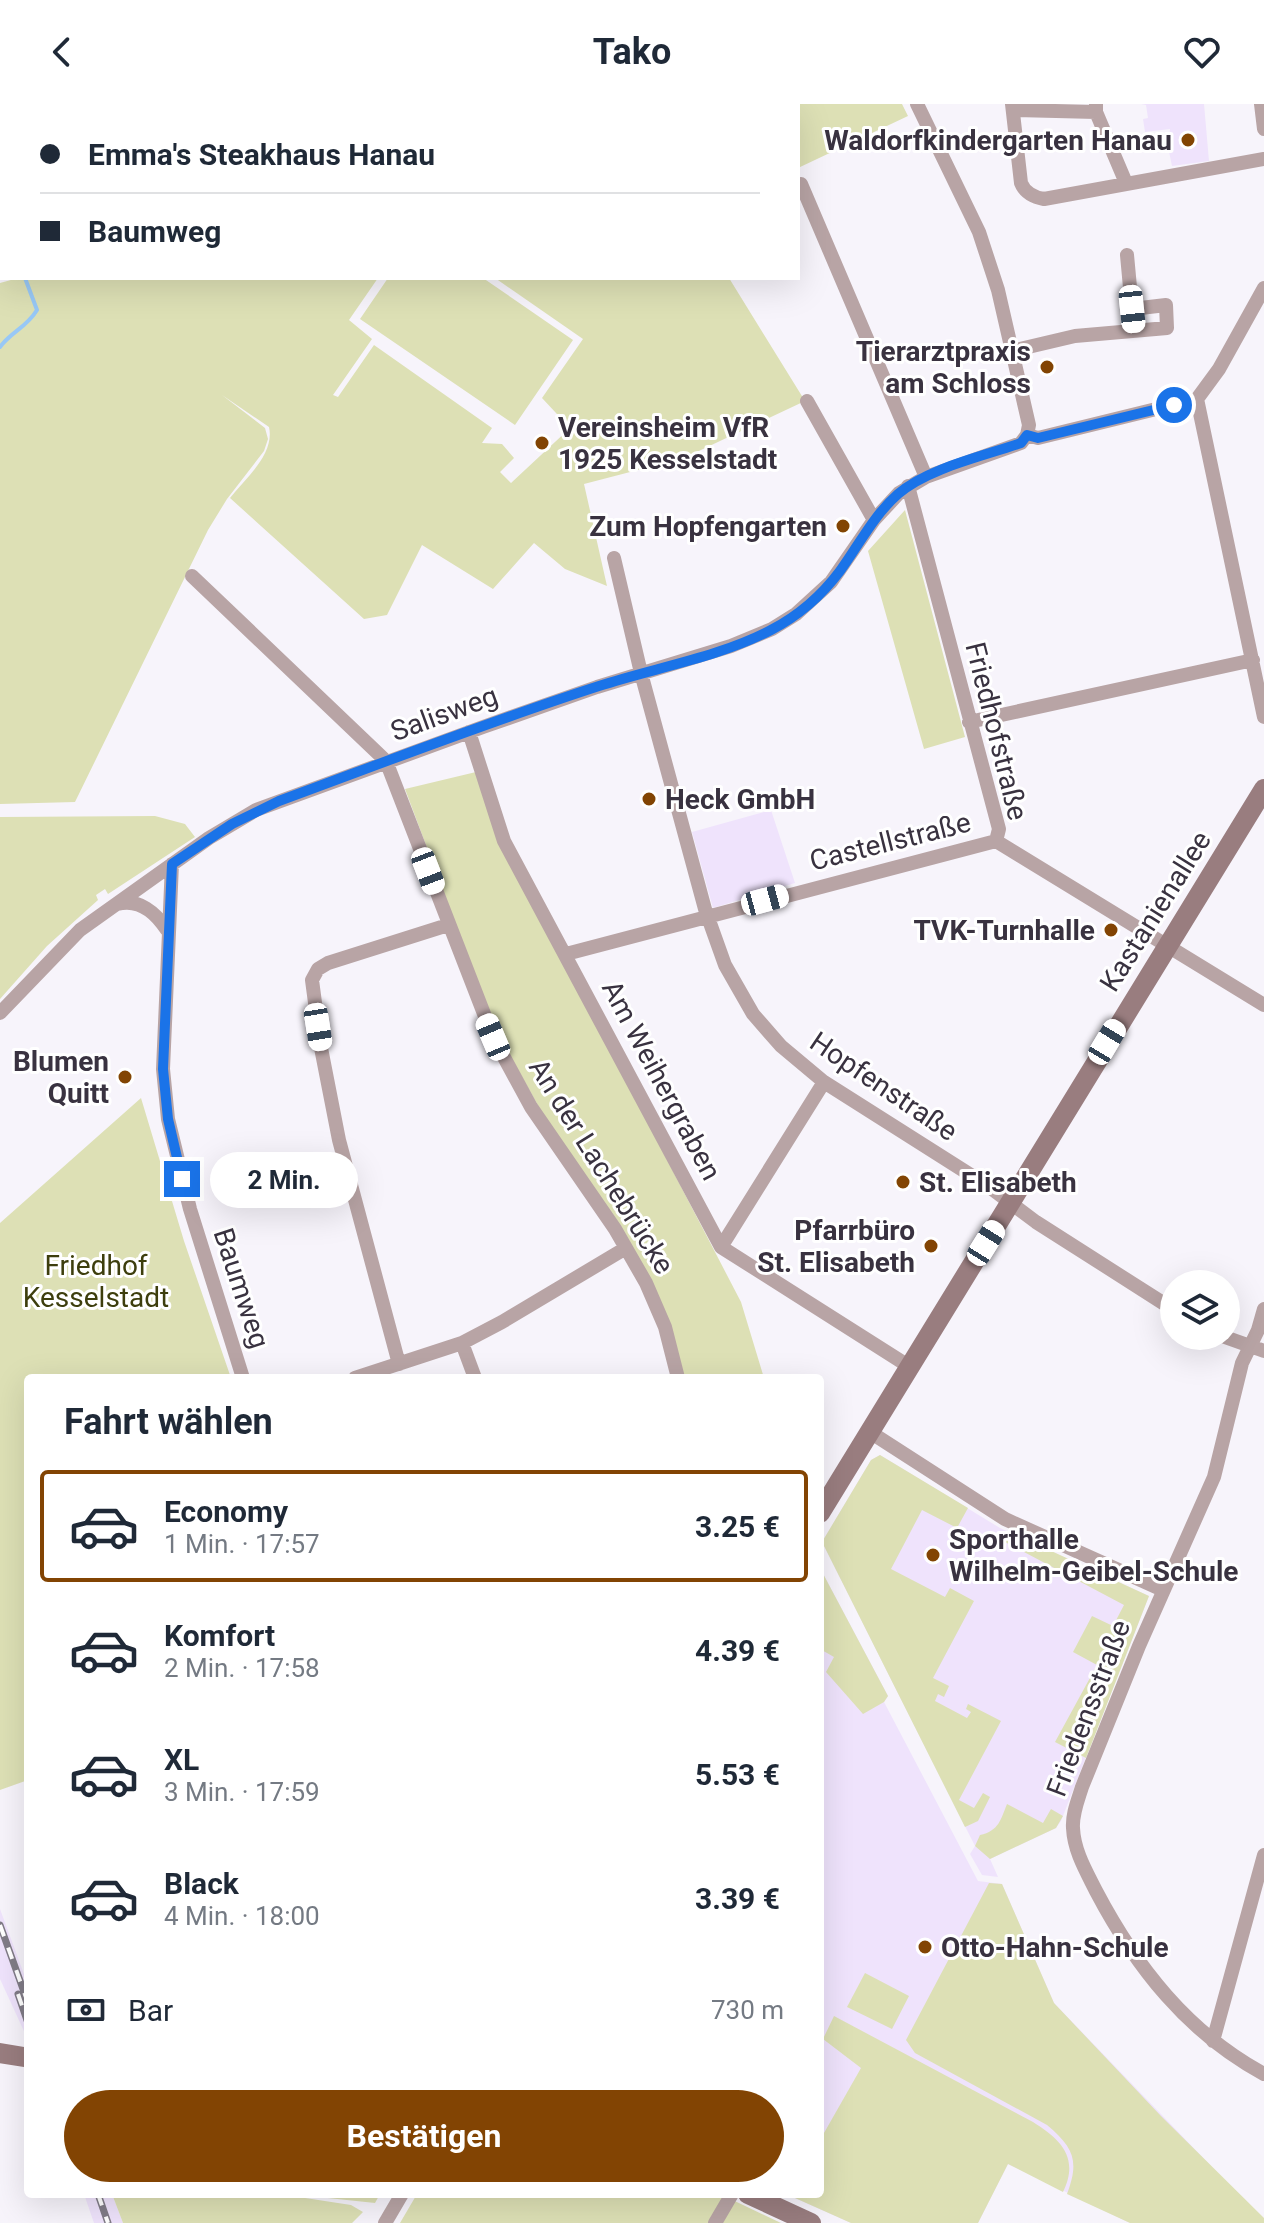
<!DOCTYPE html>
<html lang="de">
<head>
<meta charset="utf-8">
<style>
  body { margin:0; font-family:Roboto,sans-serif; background:#f6f6f7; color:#1f2937; height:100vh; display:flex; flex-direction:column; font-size:30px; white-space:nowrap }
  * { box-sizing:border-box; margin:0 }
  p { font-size:26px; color:#747a83 }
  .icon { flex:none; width:44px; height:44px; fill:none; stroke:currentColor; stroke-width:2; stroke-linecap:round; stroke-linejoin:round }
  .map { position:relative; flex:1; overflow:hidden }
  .details { position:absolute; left:24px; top:1270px; width:800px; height:824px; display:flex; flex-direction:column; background:#fff; border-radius:8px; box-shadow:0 8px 32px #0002 }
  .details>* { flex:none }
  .banner { position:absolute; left:0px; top:0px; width:800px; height:176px; box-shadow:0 8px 32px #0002; display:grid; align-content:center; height:176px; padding:0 40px; background:#fff }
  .fabs { position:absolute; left:1160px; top:1166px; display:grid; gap:16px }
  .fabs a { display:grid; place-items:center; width:80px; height:80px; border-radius:50%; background:#fff; box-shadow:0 8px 32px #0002; font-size:40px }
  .end { position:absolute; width:36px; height:36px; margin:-18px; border:10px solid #1a73e8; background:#fff; box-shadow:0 0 0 4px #fff }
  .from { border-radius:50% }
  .bubble { position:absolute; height:56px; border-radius:28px; background:#fff; box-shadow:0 8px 32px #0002; font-size:26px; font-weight:700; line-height:56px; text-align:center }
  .car { position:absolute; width:24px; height:48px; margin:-24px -12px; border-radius:10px; box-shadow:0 0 6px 2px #0007; background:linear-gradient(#fff 24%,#345 0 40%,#fff 0 76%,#345 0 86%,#fff 0) }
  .banner b { display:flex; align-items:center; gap:28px; height:76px; font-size:30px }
  .banner b+b { border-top:2px solid #e0e1e3 }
  .banner i { width:20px; height:20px; background:#1f2937 }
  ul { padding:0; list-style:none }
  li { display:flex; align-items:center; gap:24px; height:112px; margin:0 16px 12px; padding:0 24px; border:4px solid transparent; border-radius:8px }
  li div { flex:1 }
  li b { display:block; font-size:30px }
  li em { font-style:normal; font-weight:700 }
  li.selected { border-color:#824403 }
  li>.icon { width:72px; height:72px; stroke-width:1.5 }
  h2 { padding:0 40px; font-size:36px; line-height:96px }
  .pay { display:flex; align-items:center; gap:20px; height:88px; padding:0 40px; font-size:30px }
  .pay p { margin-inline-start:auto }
  .primary-button { display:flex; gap:16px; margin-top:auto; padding:16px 40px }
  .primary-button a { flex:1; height:92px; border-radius:48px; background:#824403; color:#fff; font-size:32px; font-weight:700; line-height:92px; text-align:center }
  header { display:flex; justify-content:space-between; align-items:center; height:104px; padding:0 40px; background:#fff; font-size:36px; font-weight:700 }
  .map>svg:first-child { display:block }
  .built { fill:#efe3fc }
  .green { fill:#dde0b5 }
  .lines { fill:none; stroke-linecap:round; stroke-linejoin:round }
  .stream { stroke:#98c8f6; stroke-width:4 }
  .street { stroke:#b8a4a5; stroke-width:14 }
  .secondary { stroke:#997d7f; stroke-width:20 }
  .rail-casing { stroke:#817c87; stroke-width:7 }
  .rail { stroke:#fff; stroke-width:4; stroke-dasharray:12; stroke-linecap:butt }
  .route { stroke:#1a73e8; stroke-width:10 }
  .poi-dot { fill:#824403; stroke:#fff; stroke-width:3 }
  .labels { text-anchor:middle; stroke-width:6; stroke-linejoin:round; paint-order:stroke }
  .poi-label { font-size:28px; font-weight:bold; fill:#393240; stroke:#fff; text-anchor:end }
  .street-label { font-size:28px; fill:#393240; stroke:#fff }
  .park-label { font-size:28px; fill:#3d3e0d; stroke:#fff }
</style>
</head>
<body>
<header><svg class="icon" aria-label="back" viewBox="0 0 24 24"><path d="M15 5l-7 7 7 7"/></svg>Tako<svg class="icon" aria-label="heart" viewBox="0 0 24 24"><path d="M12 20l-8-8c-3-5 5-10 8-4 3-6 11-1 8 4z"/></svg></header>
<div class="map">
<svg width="1264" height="2119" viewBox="0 0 1264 2119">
  <rect width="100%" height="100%" fill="#f7f4fb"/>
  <path class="built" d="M 1141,0 L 1204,0 L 1209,57 L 1172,62 L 1168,43 L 1170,25 L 1145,28 L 1143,15 L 1148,14 L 1146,1 Z
    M 771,706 L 795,779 L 713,804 L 692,728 Z
    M 880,1351 L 1000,1424 L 1149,1492 L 1061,1717 L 1056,1724 L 990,1755 L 998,1773 L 982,1771 L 970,1750 L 975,1742 L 822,1438 L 871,1356 Z
    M 820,1464 L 888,1592 L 884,1598 L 978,1777 L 1002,1780 L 1054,1899 L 1212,2063 L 1130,2119 L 1008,2060 L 978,2119 L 851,2119 L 786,2090 L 820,2090 Z
    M 0,1805 L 28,1881 L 28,1936 L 0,1875 Z
    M 84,2090 L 112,2090 L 123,2119 L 94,2119 Z"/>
  <path class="green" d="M 0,0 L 119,0 L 2,2 L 0,129 Z
    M 165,0 L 599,0 L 164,2 Z
    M 647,0 L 902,0 L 908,12 L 798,64 L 798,2 L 646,2 Z
    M 18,174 L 378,174 L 349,216 L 372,235 L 333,291 L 338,293 L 374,241 L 492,324 L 482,339 L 502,340 L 514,354 L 500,368 L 511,379 L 570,324 L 542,294 L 583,235 L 495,174 L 729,174 L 805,297 L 684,354 L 584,380 L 607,482 L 565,465 L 534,439 L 493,485 L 422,441 L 387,511 L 364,515 L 230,394 C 246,374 275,350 269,323 L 222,291 L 265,324 L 268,335 L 264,347 L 227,395 L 208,426 L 75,698 L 0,700 L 0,179 Z
    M 388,174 L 483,174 L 573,236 L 515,321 L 360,215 Z
    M 905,406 L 965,633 L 924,645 L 868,447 Z
    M 476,668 L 651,1025 L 741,1198 L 764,1274 L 683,1274 L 668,1219 L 545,1014 L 494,923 L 405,685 Z
    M 155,712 L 185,720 L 195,733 L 108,790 L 105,785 L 96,791 L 98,796 L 47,842 L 0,895 L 0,713 Z
    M 141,994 L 184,1137 L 231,1274 L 28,1274 L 28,1676 L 0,1686 L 0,1119 Z
    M 880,1351 L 968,1404 L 957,1424 L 922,1406 L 891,1465 L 945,1493 L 950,1484 L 974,1497 L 933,1574 L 949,1582 L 944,1593 L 938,1590 L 935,1597 L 967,1614 L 971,1608 L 966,1605 L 968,1600 L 1001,1617 L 959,1696 L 974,1704 L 983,1689 L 990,1693 L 978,1717 L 965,1723 L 822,1438 L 871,1356 Z
    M 1010,1428 L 1149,1492 L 1086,1654 L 1055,1638 L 1097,1561 L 1073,1548 L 1092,1512 L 1113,1522 L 1124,1501 L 1005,1438 Z
    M 820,1464 L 888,1592 L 884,1598 L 863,1610 L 826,1568 L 834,1553 L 820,1545 Z
    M 1007,1700 L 1043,1719 L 1051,1705 L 1063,1712 L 1056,1724 L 990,1755 L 975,1742 L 980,1731 C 999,1727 1001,1715 1007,1700 Z
    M 989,1779 L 1002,1780 L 1054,1899 L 1161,2012 L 1264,2114 L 1264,2119 L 1130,2119 L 1067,2090 C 1080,2056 1073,2043 1047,2021 L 915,1949 L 906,1936 Z
    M 865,1869 L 909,1892 L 892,1925 L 847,1903 Z
    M 834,1912 L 1033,2018 C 1060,2035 1080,2053 1063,2088 L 1008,2060 L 978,2119 L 851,2119 L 786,2090 L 820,2090 L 820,2036 L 861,1964 L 823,1935 Z
    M 112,2090 L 279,2090 L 351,2101 L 363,2108 L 352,2119 L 123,2119 Z
    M 290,2090 L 380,2090 L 375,2099 Z
    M 417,2090 L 720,2090 L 781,2119 L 400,2119 Z"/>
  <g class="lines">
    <path class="stream" d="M 0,243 C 11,228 27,223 37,206 L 25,174"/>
    <path class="street" d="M 917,0 L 979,128 L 998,186 L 1029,321 L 1027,331
      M 1012,0 L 1021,79 C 1025,89 1033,93 1044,95 L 1264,55
      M 1096,0 L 1096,8 L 1126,79
      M 1261,0 L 1264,25
      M 1013,6 L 1096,8
      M 801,80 L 926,373
      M 1127,151 L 1132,205
      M 1011,247 L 1075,232 L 1167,224 L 1166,201 L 1132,205 L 1134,226
      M 1197,295 L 1264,613
      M 807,297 L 874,416
      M 1027,331 L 1038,334 L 1197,295 L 1219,265 L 1264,184
      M 908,382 L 999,725 L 996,737 L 1264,901
      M 614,454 L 641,569 L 705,805 L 725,861 L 753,910 L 781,942 L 824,978 L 988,1082 L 1036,1118 L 1174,1206
      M 192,472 L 386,657 L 493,933 L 531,1003 L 615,1125 L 646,1179 L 665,1223 L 678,1274
      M 969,618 L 1253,556
      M 469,628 L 504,737 L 721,1143 L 910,1263
      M 172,760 L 163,965 L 168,1015 L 190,1105 L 243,1274
      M 117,800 C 139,794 156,809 167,826
      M 566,850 L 996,737
      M 0,909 L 80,826 L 209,734 L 256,706 L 483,623 L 597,583 L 731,542 L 772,525 L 796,510 L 831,478 L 874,416 L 899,389 L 926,373 L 1021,339 L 1027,331
      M 721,1143 L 824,978
      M 1264,1205 L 1258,1226 L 1242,1259 L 1214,1373 L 1139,1542 L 1082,1683 C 1078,1696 1072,1710 1073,1724 C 1074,1747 1086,1767 1096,1787 C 1136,1863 1188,1929 1264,1970
      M 1222,1232 L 1264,1247
      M 462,1239 L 475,1274
      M 399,1260 L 339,1036 L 321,944 L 312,876 L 318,865 L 328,859 L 448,821
      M 355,1274 L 462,1239 L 502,1218 L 626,1144
      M 870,1328 L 1005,1415 L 1163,1486
      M 1213,1937 L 1264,1751
      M 385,2119 L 402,2090
      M 715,2119 L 732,2090"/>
    <path class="secondary" d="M 820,1409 L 1264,685
      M 0,1949 L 24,1953
      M 748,2090 L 811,2119"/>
    <g class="rail-casing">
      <path id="rail" d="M 0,1821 L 28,1899
        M 18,1890 L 28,1919
        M 98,2090 L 108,2119"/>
    </g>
    <use href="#rail" class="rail"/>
  </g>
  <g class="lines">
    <path class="route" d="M 182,1075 L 168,1015 L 163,965 L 172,760 L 232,720 L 279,697 C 385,658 491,617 599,582 C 654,564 720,553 771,526 C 798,512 822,491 840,467 C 859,441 873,412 898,390 C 928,364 984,352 1021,339 L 1027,331 L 1038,334 L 1174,301"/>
  </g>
  <g class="poi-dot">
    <circle cx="1188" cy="36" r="8"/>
    <circle cx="1047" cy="263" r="8"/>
    <circle cx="542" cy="339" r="8"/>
    <circle cx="843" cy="422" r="8"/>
    <circle cx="649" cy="695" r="8"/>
    <circle cx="1111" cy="826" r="8"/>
    <circle cx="125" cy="973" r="8"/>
    <circle cx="903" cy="1078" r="8"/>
    <circle cx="931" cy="1142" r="8"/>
    <circle cx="933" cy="1451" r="8"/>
    <circle cx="925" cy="1843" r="8"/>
  </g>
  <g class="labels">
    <g class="poi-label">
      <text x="1172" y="46">Waldorfkindergarten Hanau</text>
      <text x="1031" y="257">Tierarztpraxis<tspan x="1031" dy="32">am Schloss</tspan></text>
      <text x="558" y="333" text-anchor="start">Vereinsheim VfR<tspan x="558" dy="32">1925 Kesselstadt</tspan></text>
      <text x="827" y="432">Zum Hopfengarten</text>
      <text x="665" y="705" text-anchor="start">Heck GmbH</text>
      <text x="1095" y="836">TVK-Turnhalle</text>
      <text x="109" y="967">Blumen<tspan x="109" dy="32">Quitt</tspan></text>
      <text x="919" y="1088" text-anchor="start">St. Elisabeth</text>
      <text x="915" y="1136">Pfarrbüro<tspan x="915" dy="32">St. Elisabeth</tspan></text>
      <text x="949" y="1445" text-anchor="start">Sporthalle<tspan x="949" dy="32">Wilhelm-Geibel-Schule</tspan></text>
      <text x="941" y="1853" text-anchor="start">Otto-Hahn-Schule</text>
    </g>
    <g class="street-label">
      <text transform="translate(444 609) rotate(-20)" y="10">Salisweg</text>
      <text transform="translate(997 627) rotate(76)" y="10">Friedhofstraße</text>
      <text transform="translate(890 737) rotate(-14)" y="10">Castellstraße</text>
      <text transform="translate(1155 807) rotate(-58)" y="10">Kastanienallee</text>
      <text transform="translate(662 976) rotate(62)" y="10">Am Weihergraben</text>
      <text transform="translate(884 982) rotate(34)" y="10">Hopfenstraße</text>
      <text transform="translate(602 1062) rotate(58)" y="10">An der Lachebrücke</text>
      <text transform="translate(242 1184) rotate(72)" y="10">Baumweg</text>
      <text transform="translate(1088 1604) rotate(-69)" y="10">Friedensstraße</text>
    </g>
    <g class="park-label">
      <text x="96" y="1171">Friedhof<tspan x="96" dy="32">Kesselstadt</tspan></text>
    </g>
  </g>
</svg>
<div class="fabs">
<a><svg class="icon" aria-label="layers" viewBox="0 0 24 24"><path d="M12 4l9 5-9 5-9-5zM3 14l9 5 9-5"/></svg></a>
</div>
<i class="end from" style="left:1174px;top:301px"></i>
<i class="end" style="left:182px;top:1075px"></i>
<div class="bubble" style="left:210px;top:1048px;width:148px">2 Min.</div>
<i class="car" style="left:1132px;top:205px;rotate:174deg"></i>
<i class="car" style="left:428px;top:767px;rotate:159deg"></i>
<i class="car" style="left:765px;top:796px;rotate:75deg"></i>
<i class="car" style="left:318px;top:923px;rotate:171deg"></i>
<i class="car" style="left:493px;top:933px;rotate:337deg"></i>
<i class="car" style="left:1107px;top:938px;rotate:31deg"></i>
<i class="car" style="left:986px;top:1139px;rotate:32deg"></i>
<div class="banner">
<b><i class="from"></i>Emma's Steakhaus Hanau</b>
<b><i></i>Baumweg</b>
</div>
<section class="details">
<h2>Fahrt wählen</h2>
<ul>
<li class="selected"><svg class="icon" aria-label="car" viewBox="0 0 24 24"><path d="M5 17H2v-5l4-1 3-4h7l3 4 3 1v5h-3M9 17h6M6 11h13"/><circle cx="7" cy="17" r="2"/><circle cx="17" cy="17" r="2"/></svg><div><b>Economy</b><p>1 Min. · 17:57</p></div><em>3.25 €</em></li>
<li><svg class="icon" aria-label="car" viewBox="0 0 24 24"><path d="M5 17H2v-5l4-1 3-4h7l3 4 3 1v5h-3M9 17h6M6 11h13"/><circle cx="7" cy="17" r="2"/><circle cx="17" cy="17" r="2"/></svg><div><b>Komfort</b><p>2 Min. · 17:58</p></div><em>4.39 €</em></li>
<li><svg class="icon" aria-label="car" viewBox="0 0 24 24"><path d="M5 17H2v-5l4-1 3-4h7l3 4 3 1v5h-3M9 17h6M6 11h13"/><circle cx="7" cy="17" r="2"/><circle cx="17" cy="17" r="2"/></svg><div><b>XL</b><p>3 Min. · 17:59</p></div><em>5.53 €</em></li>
<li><svg class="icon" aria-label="car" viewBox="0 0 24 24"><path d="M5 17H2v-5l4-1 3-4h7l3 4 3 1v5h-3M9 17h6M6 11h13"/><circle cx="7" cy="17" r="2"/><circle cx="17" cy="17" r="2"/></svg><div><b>Black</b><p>4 Min. · 18:00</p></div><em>3.39 €</em></li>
</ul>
<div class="pay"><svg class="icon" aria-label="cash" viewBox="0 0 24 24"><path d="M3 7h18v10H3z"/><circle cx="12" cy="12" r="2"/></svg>Bar<p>730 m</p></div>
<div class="primary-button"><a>Bestätigen</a></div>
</section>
</div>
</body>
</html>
